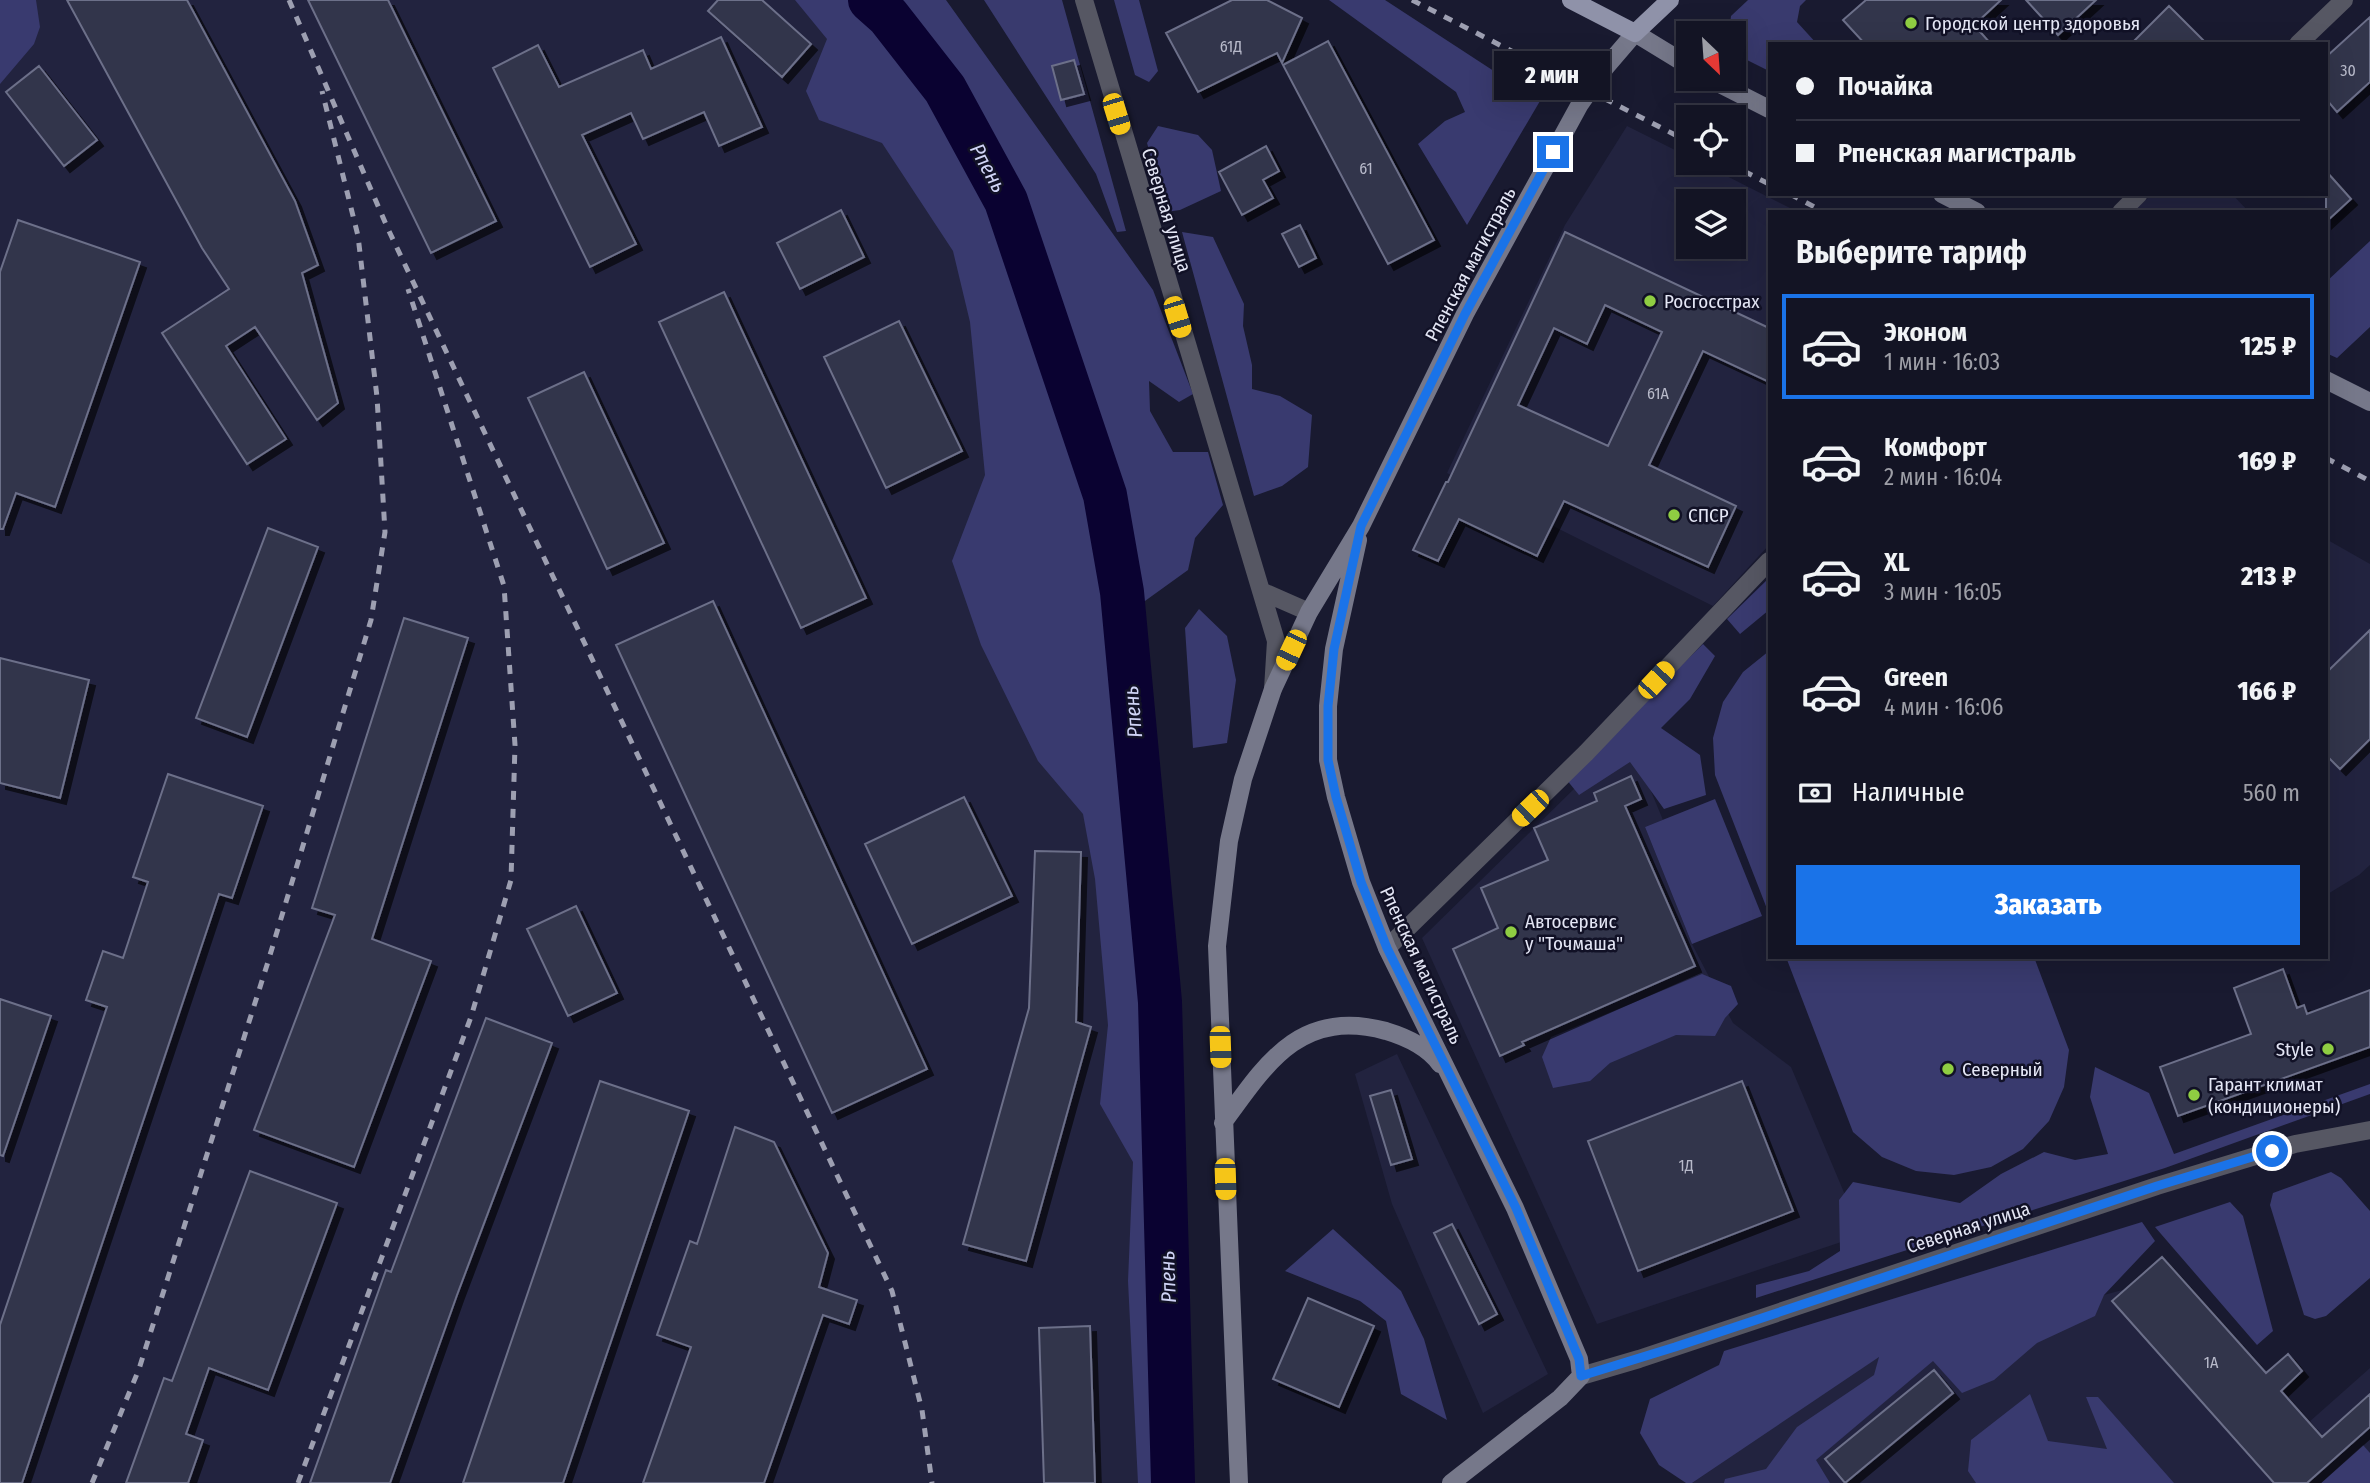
<!DOCTYPE html>
<html lang="ru">
<head>
<meta charset="utf-8">
<style>
  body { margin:0; font-family:"Fira Sans Condensed",sans-serif; background:#1c1d2c; color:#f1f3f6; height:100vh; display:flex; flex-direction:column; font-size:26px; white-space:nowrap }
  * { box-sizing:border-box; margin:0 }
  p { font-size:23px; color:#9d9ea6 }
  .icon { flex:none; width:38px; height:38px; fill:none; stroke:currentColor; stroke-width:2; stroke-linecap:round; stroke-linejoin:round }
  .map { position:relative; flex:1; overflow:hidden }
  .details { position:absolute; left:1768px; top:210px; width:560px; height:749px; display:flex; flex-direction:column; background:#131424; border-radius:0px; box-shadow:0 7px 28px #0002,0 0 0 2px #323341 }
  .details>* { flex:none }
  .banner { position:absolute; left:1768px; top:42px; width:560px; height:154px; border-radius:0px; box-shadow:0 7px 28px #0002,0 0 0 2px #323341; display:grid; align-content:center; height:154px; padding:0 28px; background:#131424 }
  .needle { width:46px; rotate:155deg }
  .tools { position:absolute; left:1676px; top:21px; display:grid; gap:14px }
  .tools a { display:grid; place-items:center; width:70px; height:70px; border-radius:0px; background:#131424; box-shadow:0 7px 28px #0002,0 0 0 2px #323341; font-size:35px }
  .end { position:absolute; width:32px; height:32px; margin:-16px; border:9px solid #1a73e8; background:#fff; box-shadow:0 0 0 4px #fff }
  .from { border-radius:50% }
  .bubble { position:absolute; height:49px; border-radius:0px; background:#131424; box-shadow:0 7px 28px #0002,0 0 0 2px #323341; font-size:23px; font-weight:800; line-height:49px; text-align:center }
  .car { position:absolute; width:21px; height:42px; margin:-21px -10px; border-radius:9px; box-shadow:0 0 5px 2px #0007; background:linear-gradient(#f5c518 24%,#345 0 40%,#f5c518 0 76%,#345 0 86%,#f5c518 0) }
  .banner b { display:flex; align-items:center; gap:24px; height:66px; font-size:26px }
  .banner b+b { border-top:2px solid #323341 }
  .banner i { width:18px; height:18px; background:#f1f3f6 }
  ul { padding:0; list-style:none }
  li { display:flex; align-items:center; gap:21px; height:105px; margin:0 14px 10px; padding:0 14px; border:4px solid transparent; border-radius:0px }
  li div { flex:1 }
  li b { display:block; font-size:26px }
  li em { font-style:normal; font-weight:800 }
  li.selected { border-color:#1a73e8 }
  li>.icon { width:63px; height:63px; stroke-width:1.5 }
  h2 { padding:0 28px; font-size:32px; line-height:84px }
  .pay { display:flex; align-items:center; gap:18px; height:77px; padding:0 28px; font-size:26px }
  .pay p { margin-inline-start:auto }
  .button { display:flex; gap:14px; margin-top:auto; padding:14px 28px }
  .button a { flex:1; height:80px; border-radius:0px; background:#1a73e8; color:#fff; font-size:28px; font-weight:800; line-height:80px; text-align:center }
  .map>svg:first-child { display:block }
  .built { fill:#22233f; fill-rule:evenodd }
  .green { fill:#393a6e }
  .forest { fill:#393a6f }
  .lines { fill:none; stroke-linecap:round; stroke-linejoin:round }
  .river { stroke:#0a0231; stroke-width:44 }
  .building { fill:#32344b; stroke:#6c6f89; stroke-width:2; fill-rule:evenodd; filter:url(#shadow) }
  .street { stroke:#565763; stroke-width:18 }
  .secondary { stroke:#76788a; stroke-width:18 }
  .primary { stroke:#8f92a9; stroke-width:18 }
  .rail { stroke:#9d9fb1; stroke-width:5; stroke-dasharray:9 9; stroke-linecap:butt }
  .route { stroke:#1a73e8; stroke-width:9 }
  .poi-dot { fill:#8fcd42; stroke:#111126; stroke-width:2.5 }
  .labels { text-anchor:middle; stroke-width:5; stroke-linejoin:round; paint-order:stroke }
  .number-label { font-size:16px; fill:#b8baca }
  .poi-label { font-size:19px; fill:#e4e6f5; stroke:#111126; text-anchor:start }
  .street-label { font-size:19px; fill:#e4e6f5; stroke:#111126 }
  .water-label { font-size:21px; font-style:italic; fill:#d0d4f6; stroke:#111126 }
</style>
</head>
<body>
<div class="map">
<svg width="2370" height="1483" viewBox="0 0 2370 1483">
  <defs>
    <filter id="shadow"><feDropShadow dx="6" dy="6" stdDeviation="0" flood-color="#0009"/></filter>
  </defs>
  <rect width="100%" height="100%" fill="#191a30"/>
  <path class="built" d="M 23,0 L 834,0 L 999,219 L 1102,681 L 1155,1483 L 0,1483 L 0,32 Z
    M 1627,126 L 1689,157 L 1689,163 L 1701,163 L 1798,212 L 1769,212 L 1769,545 L 1713,606 L 1447,473 L 1565,225 ZM 1689,201 L 1734,201 L 1734,247 L 1689,247 Z
    M 2152,194 L 2232,194 L 2249,212 L 2133,212 Z
    M 2326,539 L 2370,564 L 2370,865 L 2359,875 L 2326,895 Z
    M 1628,736 L 1663,820 L 1645,827 L 1692,944 L 1733,1023 L 1791,1067 L 1862,1235 L 1597,1324 L 1422,938 Z
    M 1397,1054 L 1548,1374 L 1483,1413 L 1392,1204 L 1355,1074 Z
    M 2126,1289 L 2266,1373 L 2288,1354 L 2302,1371 L 2281,1391 L 2308,1423 L 2370,1368 L 2370,1483 L 1692,1483 L 1879,1356 Z"/>
  <path class="green" d="M 984,0 L 1062,0 L 1126,231 L 1117,232 L 1096,174 Z
    M 1748,0 L 1806,0 L 1800,6 L 1797,22 L 1817,44 L 1769,44 L 1769,71 L 1735,54 L 1734,33 L 1729,33 L 1731,16 Z
    M 2370,241 L 2370,327 L 2337,358 L 2326,353 L 2326,282 Z
    M 1769,651 L 1769,914 L 1715,775 L 1713,738 L 1723,702 L 1743,672 Z
    M 1715,799 L 1762,916 L 1692,944 L 1645,827 Z
    M 1786,957 L 2034,957 L 2069,1050 L 2064,1087 L 2049,1121 L 2023,1149 L 1991,1167 L 1954,1175 L 1916,1171 L 1882,1157 L 1853,1132 Z
    M 2331,1172 L 2341,1178 L 2370,1211 L 2370,1278 L 2326,1316 L 2315,1319 L 2304,1315 L 2270,1205 L 2273,1193 Z
    M 2363,1445 L 2370,1453 L 2370,1483 L 2321,1483 Z"/>
  <path class="forest" d="M 0,0 L 36,0 L 40,27 L 34,44 L 0,84 Z
    M 795,0 L 946,0 L 1153,290 L 1193,394 L 1179,402 L 1149,381 L 1150,411 L 1173,452 L 1208,452 L 1223,505 L 1195,538 L 1188,570 L 1113,624 L 1129,726 L 1134,850 L 1151,1023 L 1153,1186 L 1165,1483 L 1138,1483 L 1128,1281 L 1133,1162 L 1100,1104 L 1108,1025 L 1095,879 L 1083,814 L 1038,761 L 981,645 L 952,561 L 985,475 L 970,322 L 953,251 L 882,143 L 819,120 L 806,91 L 827,39 Z
    M 1114,0 L 1139,0 L 1158,71 L 1149,82 L 1135,75 Z
    M 1329,0 L 1385,0 L 1540,101 L 1467,225 L 1418,144 L 1445,121 L 1465,112 L 1456,92 Z
    M 1158,126 L 1198,135 L 1212,150 L 1221,191 L 1180,210 L 1166,212 L 1147,143 Z
    M 1182,232 L 1213,237 L 1244,304 L 1243,326 L 1252,365 L 1252,389 L 1280,396 L 1312,415 L 1308,467 L 1282,486 L 1254,496 Z
    M 1769,578 L 1769,610 L 1740,634 L 1727,619 Z
    M 1199,609 L 1227,636 L 1236,680 L 1227,743 L 1193,748 L 1185,628 Z
    M 1703,644 L 1715,656 L 1690,699 L 1661,728 L 1700,755 L 1706,795 L 1664,809 L 1630,762 L 1579,795 L 1566,779 Z
    M 1702,974 L 1731,986 L 1738,1004 L 1725,1018 L 1715,1036 L 1676,1035 L 1610,1063 L 1590,1081 L 1553,1088 L 1542,1057 L 1551,1037 Z
    M 2095,1067 L 2149,1093 L 2174,1154 L 2370,1084 L 2370,1094 L 2165,1168 L 1756,1298 L 1756,1285 L 1809,1271 L 1840,1251 L 1839,1200 L 1853,1182 L 1960,1203 L 2001,1174 L 2044,1152 L 2075,1160 L 2108,1154 L 2090,1097 Z
    M 2230,1202 L 2243,1216 L 2273,1331 L 2257,1345 L 2155,1227 Z
    M 2142,1222 L 2155,1241 L 2104,1295 L 2095,1316 L 2037,1343 L 1994,1380 L 1962,1393 L 1933,1361 L 1816,1460 L 1830,1483 L 1724,1483 L 1725,1479 L 1766,1469 L 1797,1427 L 1874,1375 L 1879,1357 L 1692,1483 L 1686,1483 L 1659,1465 L 1640,1433 L 1650,1399 L 1719,1365 L 1724,1351 Z
    M 1333,1229 L 1401,1291 L 1424,1339 L 1447,1420 L 1401,1394 L 1386,1321 L 1360,1301 L 1285,1271 Z
    M 2030,1394 L 2048,1441 L 2107,1449 L 2086,1397 L 2098,1397 L 2174,1483 L 1976,1483 L 1968,1471 L 1971,1440 Z"/>
  <g class="lines">
    <path class="river" d="M 870,0 L 888,16 L 945,89 L 1006,201 L 1105,495 L 1122,592 L 1160,1002 L 1173,1483"/>
  </g>
  <path class="building" d="M 67,0 L 187,0 L 295,201 L 318,265 L 302,273 L 338,403 L 317,420 L 255,327 L 226,346 L 286,439 L 247,464 L 162,333 L 229,289 L 202,248 Z
    M 308,0 L 388,0 L 496,221 L 431,253 Z
    M 718,0 L 762,0 L 811,44 L 782,77 L 708,11 Z
    M 1232,0 L 1267,0 L 1302,18 L 1282,63 L 1277,53 L 1198,92 L 1166,33 Z
    M 1866,0 L 2001,0 L 1974,25 L 1991,44 L 1865,44 L 1843,20 Z
    M 2026,0 L 2096,0 L 2058,35 Z
    M 2169,6 L 2207,44 L 2131,44 Z
    M 2370,17 L 2370,82 L 2337,112 L 2326,99 L 2326,57 Z
    M 721,37 L 762,127 L 719,146 L 704,112 L 643,139 L 631,113 L 582,135 L 636,244 L 590,267 L 493,68 L 538,45 L 559,87 L 643,50 L 651,69 Z
    M 1328,41 L 1434,240 L 1388,264 L 1283,65 Z
    M 1074,60 L 1084,94 L 1061,100 L 1052,66 Z
    M 39,66 L 97,140 L 64,166 L 6,92 Z
    M 1266,146 L 1279,171 L 1263,180 L 1273,198 L 1242,215 L 1219,172 Z
    M 2326,171 L 2351,199 L 2326,222 Z
    M 841,210 L 864,257 L 800,289 L 777,243 Z
    M 18,220 L 140,262 L 55,507 L 16,493 L 3,529 L 0,529 L 0,272 Z
    M 1300,225 L 1316,258 L 1299,267 L 1282,234 Z
    M 1565,232 L 1769,328 L 1769,382 L 1703,351 L 1649,465 L 1736,506 L 1708,567 L 1564,501 L 1537,556 L 1459,519 L 1438,561 L 1413,550 L 1446,482 L 1448,482 ZM 1605,305 L 1662,332 L 1608,446 L 1518,405 L 1554,328 L 1587,344 Z
    M 724,292 L 866,598 L 801,628 L 659,322 Z
    M 899,321 L 962,451 L 886,488 L 824,357 Z
    M 584,372 L 664,543 L 607,569 L 528,398 Z
    M 268,528 L 318,547 L 247,737 L 196,718 Z
    M 713,601 L 927,1069 L 832,1113 L 616,645 Z
    M 404,618 L 468,638 L 372,939 L 431,961 L 354,1167 L 254,1130 L 335,915 L 312,908 Z
    M 2370,630 L 2370,739 L 2340,769 L 2326,755 L 2326,673 Z
    M 0,658 L 89,680 L 60,798 L 0,783 Z
    M 168,774 L 263,806 L 232,898 L 219,894 L 22,1483 L 0,1483 L 0,1325 L 107,1007 L 86,1000 L 103,951 L 123,958 L 148,882 L 133,877 Z
    M 1631,776 L 1641,799 L 1625,806 L 1695,966 L 1522,1042 L 1524,1045 L 1500,1056 L 1453,949 L 1498,928 L 1481,888 L 1548,860 L 1534,828 L 1597,801 L 1594,793 Z
    M 964,797 L 1012,896 L 912,944 L 865,844 Z
    M 1035,851 L 1081,852 L 1076,1022 L 1091,1027 L 1026,1261 L 963,1244 L 1029,1008 Z
    M 576,906 L 617,993 L 568,1016 L 527,929 Z
    M 2283,969 L 2297,1008 L 2304,1005 L 2307,1014 L 2370,990 L 2370,1047 L 2178,1116 L 2160,1067 L 2251,1034 L 2234,988 Z
    M 0,999 L 51,1016 L 3,1156 L 0,1155 Z
    M 486,1018 L 552,1043 L 457,1295 L 390,1483 L 310,1483 L 386,1270 L 391,1272 Z
    M 600,1081 L 689,1111 L 563,1483 L 463,1483 Z
    M 1742,1081 L 1793,1211 L 1638,1271 L 1588,1141 Z
    M 1391,1090 L 1412,1159 L 1391,1165 L 1370,1096 Z
    M 735,1127 L 774,1142 L 828,1253 L 819,1287 L 857,1300 L 849,1324 L 823,1315 L 764,1483 L 643,1483 L 691,1347 L 657,1335 L 690,1241 L 697,1244 Z
    M 250,1171 L 337,1203 L 268,1390 L 209,1368 L 186,1434 L 203,1440 L 188,1483 L 126,1483 L 164,1378 L 172,1381 Z
    M 1452,1224 L 1497,1314 L 1479,1324 L 1434,1233 Z
    M 2162,1257 L 2266,1373 L 2288,1354 L 2302,1371 L 2281,1391 L 2322,1437 L 2370,1394 L 2370,1427 L 2307,1483 L 2274,1483 L 2112,1301 Z
    M 1308,1298 L 1374,1326 L 1339,1407 L 1273,1379 Z
    M 1090,1326 L 1095,1483 L 1044,1483 L 1039,1328 Z
    M 1934,1370 L 1953,1393 L 1845,1483 L 1825,1459 Z"/>
  <g class="lines">
    <path class="street" d="M 1084,0 L 1276,641 L 1273,689
      M 2298,44 L 2344,0
      M 2121,212 L 2139,194
      M 1261,591 L 1309,612
      M 1387,948 L 1586,753 L 1769,561
      M 1581,1376 L 1639,1359 L 2157,1186 L 2295,1144 L 2370,1130"/>
    <path class="secondary" d="M 1710,79 L 1769,109
      M 1942,194 L 1977,212
      M 2326,380 L 2370,402
      M 1358,540 L 1334,649 L 1328,706 L 1328,760 L 1336,797 L 1361,882 L 1387,948 L 1515,1208 L 1579,1359 L 1581,1376 L 1560,1398 L 1451,1483
      M 1223,1123 C 1267,1062 1301,1008 1386,1031 C 1406,1037 1427,1046 1440,1064
      M 1239,1483 L 1217,946 L 1229,841 L 1243,779 L 1273,689 L 1309,612 L 1361,526 L 1465,314 L 1580,104 L 1605,68 L 1635,33 L 1689,66"/>
    <path class="primary" d="M 1571,0 L 1635,33 L 1670,0"/>
    <path class="rail" d="M 289,0 L 388,229 L 892,1291 L 922,1410 L 932,1483
      M 1412,0 L 1689,142
      M 1728,163 L 1769,184
      M 1790,194 L 1824,212
      M 2326,458 L 2370,481
      M 92,1483 L 139,1369 L 267,965 L 371,620 L 385,532 L 377,397 L 358,236 L 322,91
      M 298,1483 L 471,1017 L 511,880 L 515,745 L 504,586 L 408,289"/>
  </g>
  <g class="lines">
    <path class="route" d="M 1553,152 L 1465,314 L 1361,526 L 1334,649 L 1328,706 L 1328,760 L 1336,797 L 1361,882 L 1387,948 L 1516,1208 L 1579,1359 L 1581,1376 L 1675,1347 L 2157,1186 L 2272,1151"/>
  </g>
  <g class="poi-dot">
    <circle cx="1911" cy="23" r="7"/>
    <circle cx="1650" cy="301" r="7"/>
    <circle cx="1674" cy="515" r="7"/>
    <circle cx="1511" cy="932" r="7"/>
    <circle cx="2328" cy="1049" r="7"/>
    <circle cx="1948" cy="1069" r="7"/>
    <circle cx="2194" cy="1095" r="7"/>
  </g>
  <g class="labels">
    <g class="number-label">
      <text x="1231" y="52">61Д</text>
      <text x="2348" y="76">30</text>
      <text x="1366" y="174">61</text>
      <text x="1658" y="399">61А</text>
      <text x="1686" y="1171">1Д</text>
      <text x="2211" y="1368">1А</text>
    </g>
    <g class="poi-label">
      <text x="1925" y="30">Городской центр здоровья</text>
      <text x="1664" y="308">Росгосстрах</text>
      <text x="1688" y="522">СПСР</text>
      <text x="1525" y="928">Автосервис<tspan x="1525" dy="22">у "Точмаша"</tspan></text>
      <text x="2314" y="1056" text-anchor="end">Style</text>
      <text x="1962" y="1076">Северный</text>
      <text x="2208" y="1091">Гарант климат<tspan x="2208" dy="22">(кондиционеры)</tspan></text>
    </g>
    <g class="street-label">
      <text transform="translate(1167 210) rotate(73)" y="7">Северная улица</text>
      <text transform="translate(1470 264) rotate(-62)" y="7">Рпенская магистраль</text>
      <text transform="translate(1422 965) rotate(65)" y="7">Рпенская магистраль</text>
      <text transform="translate(1968 1227) rotate(-18)" y="7">Северная улица</text>
    </g>
    <g class="water-label">
      <text transform="translate(988 168) rotate(61)" y="7">Рпень</text>
      <text transform="translate(1133 712) rotate(-95)" y="7">Рпень</text>
      <text transform="translate(1168 1277) rotate(-92)" y="7">Рпень</text>
    </g>
  </g>
</svg>
<div class="tools">
<a><svg class="needle" viewBox="-14 -14 28 28"><path d="M0-13l5 13h-10z" fill="#e53935"/><path d="M0 13l5-13h-10z" fill="#9d9ea6"/></svg></a>
<a><svg class="icon" aria-label="locate" viewBox="0 0 24 24"><circle cx="12" cy="12" r="6"/><path d="M12 2v4M12 18v4M2 12h4M18 12h4"/></svg></a>
<a><svg class="icon" aria-label="layers" viewBox="0 0 24 24"><path d="M12 4l9 5-9 5-9-5zM3 14l9 5 9-5"/></svg></a>
</div>
<i class="end from" style="left:2272px;top:1151px"></i>
<i class="end" style="left:1553px;top:152px"></i>
<div class="bubble" style="left:1494px;top:51px;width:116px">2 мин</div>
<i class="car" style="left:1116px;top:114px;rotate:163deg"></i>
<i class="car" style="left:1177px;top:317px;rotate:163deg"></i>
<i class="car" style="left:1291px;top:650px;rotate:205deg"></i>
<i class="car" style="left:1656px;top:680px;rotate:43deg"></i>
<i class="car" style="left:1530px;top:808px;rotate:226deg"></i>
<i class="car" style="left:1220px;top:1047px;rotate:178deg"></i>
<i class="car" style="left:1225px;top:1179px;rotate:178deg"></i>
<div class="banner">
<b><i class="from"></i>Почайка</b>
<b><i></i>Рпенская магистраль</b>
</div>
<section class="details">
<h2>Выберите тариф</h2>
<ul>
<li class="selected"><svg class="icon" aria-label="car" viewBox="0 0 24 24"><path d="M5 17H2v-5l4-1 3-4h7l3 4 3 1v5h-3M9 17h6M6 11h13"/><circle cx="7" cy="17" r="2"/><circle cx="17" cy="17" r="2"/></svg><div><b>Эконом</b><p>1 мин · 16:03</p></div><em>125 ₽</em></li>
<li><svg class="icon" aria-label="car" viewBox="0 0 24 24"><path d="M5 17H2v-5l4-1 3-4h7l3 4 3 1v5h-3M9 17h6M6 11h13"/><circle cx="7" cy="17" r="2"/><circle cx="17" cy="17" r="2"/></svg><div><b>Комфорт</b><p>2 мин · 16:04</p></div><em>169 ₽</em></li>
<li><svg class="icon" aria-label="car" viewBox="0 0 24 24"><path d="M5 17H2v-5l4-1 3-4h7l3 4 3 1v5h-3M9 17h6M6 11h13"/><circle cx="7" cy="17" r="2"/><circle cx="17" cy="17" r="2"/></svg><div><b>XL</b><p>3 мин · 16:05</p></div><em>213 ₽</em></li>
<li><svg class="icon" aria-label="car" viewBox="0 0 24 24"><path d="M5 17H2v-5l4-1 3-4h7l3 4 3 1v5h-3M9 17h6M6 11h13"/><circle cx="7" cy="17" r="2"/><circle cx="17" cy="17" r="2"/></svg><div><b>Green</b><p>4 мин · 16:06</p></div><em>166 ₽</em></li>
</ul>
<div class="pay"><svg class="icon" aria-label="cash" viewBox="0 0 24 24"><path d="M3 7h18v10H3z"/><circle cx="12" cy="12" r="2"/></svg>Наличные<p>560 m</p></div>
<div class="button"><a>Заказать</a></div>
</section>
</div>
</body>
</html>
